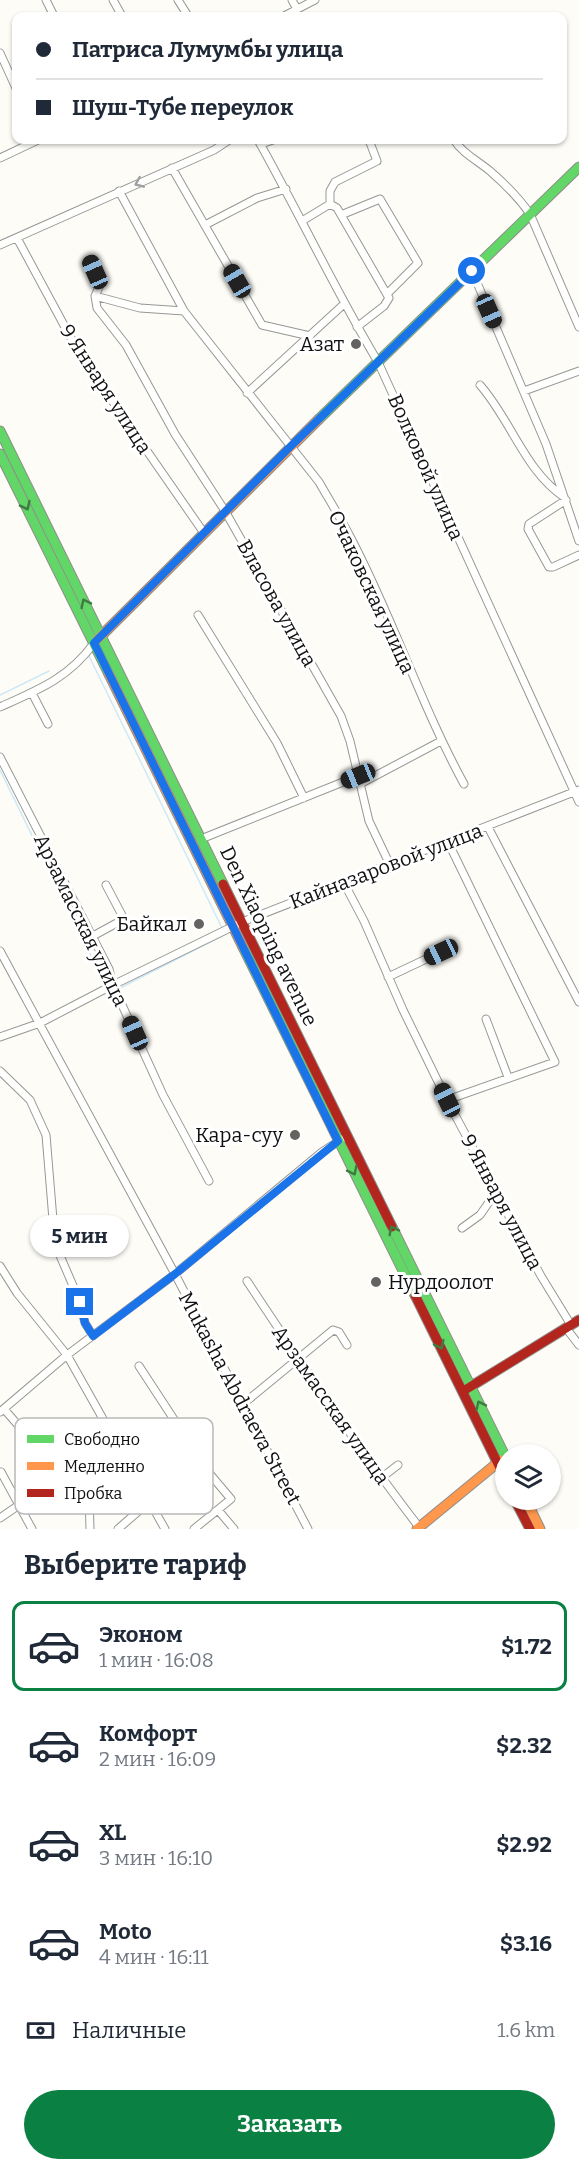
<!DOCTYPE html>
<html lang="ru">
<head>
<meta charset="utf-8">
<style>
  body { margin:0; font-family:Bitter,serif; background:#f6f6f7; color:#1f2937; height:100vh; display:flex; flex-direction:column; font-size:22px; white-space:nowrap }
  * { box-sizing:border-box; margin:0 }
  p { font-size:20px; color:#747a83 }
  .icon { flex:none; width:33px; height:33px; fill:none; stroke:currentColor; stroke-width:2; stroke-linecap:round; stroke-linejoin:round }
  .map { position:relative; height:1529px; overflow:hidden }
  .details { display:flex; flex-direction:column; background:#fff; flex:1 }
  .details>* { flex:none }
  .hud { position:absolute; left:12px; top:12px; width:555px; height:132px; border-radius:12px; box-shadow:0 2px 4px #0004; display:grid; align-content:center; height:132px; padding:0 24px; background:#fff }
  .fabs { position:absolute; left:495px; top:1444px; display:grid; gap:12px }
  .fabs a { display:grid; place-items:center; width:66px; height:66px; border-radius:50%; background:#fff; box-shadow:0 2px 4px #0004; font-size:30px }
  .end { position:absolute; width:27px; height:27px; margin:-14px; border:8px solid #1a73e8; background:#fff; box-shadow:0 0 0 3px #fff }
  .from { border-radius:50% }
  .bubble { position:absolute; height:42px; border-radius:21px; background:#fff; box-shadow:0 2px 4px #0004; font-size:20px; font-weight:700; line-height:42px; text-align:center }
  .car { position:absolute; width:18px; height:36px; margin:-18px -9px; border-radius:8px; box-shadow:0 0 4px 2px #0007; background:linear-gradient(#222 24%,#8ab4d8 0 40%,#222 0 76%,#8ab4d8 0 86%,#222 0) }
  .hud b { display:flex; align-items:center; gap:21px; height:57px; font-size:22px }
  .hud b+b { border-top:2px solid #e0e1e3 }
  .hud i { width:15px; height:15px; background:#1f2937 }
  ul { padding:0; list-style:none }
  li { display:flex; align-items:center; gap:18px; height:90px; margin:0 12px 9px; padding:0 12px; border:3px solid transparent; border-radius:12px }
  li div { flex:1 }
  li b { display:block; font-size:22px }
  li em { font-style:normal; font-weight:700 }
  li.current { border-color:#0b8043 }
  li>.icon { width:54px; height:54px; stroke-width:1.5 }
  h2 { padding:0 24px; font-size:27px; line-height:72px }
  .pay { display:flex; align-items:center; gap:15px; height:66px; padding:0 24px; font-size:22px }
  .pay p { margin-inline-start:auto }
  .action { display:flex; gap:12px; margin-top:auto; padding:12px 24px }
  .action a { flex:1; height:69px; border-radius:36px; background:#0b8043; color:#fff; font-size:24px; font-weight:700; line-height:69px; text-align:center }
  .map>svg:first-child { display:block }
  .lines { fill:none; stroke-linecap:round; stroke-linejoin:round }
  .stream { stroke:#cde8f7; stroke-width:1.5 }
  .street-casing { stroke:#979795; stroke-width:9 }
  .fast-casing { stroke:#8e8d8b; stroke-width:11 }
  .slow-casing { stroke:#8e8d8b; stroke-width:11 }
  .jam-casing { stroke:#8e8d8b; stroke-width:11 }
  .street { stroke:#fffffe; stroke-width:7 }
  .fast { stroke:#63d668; stroke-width:9 }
  .slow { stroke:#ff974d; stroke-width:9 }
  .jam { stroke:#b3261e; stroke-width:9 }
  .oneway { stroke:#a0a09f }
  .oneway2 { stroke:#3e7d41 }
  .route { stroke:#1a73e8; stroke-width:8 }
  .poi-dot { fill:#646362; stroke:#fff; stroke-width:2 }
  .labels { text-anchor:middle; stroke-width:6; stroke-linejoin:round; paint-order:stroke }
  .poi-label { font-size:20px; fill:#111; stroke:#fff; text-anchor:end }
  .street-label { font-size:20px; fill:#111; stroke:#fff }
  .key { fill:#fff; stroke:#b8b8b8; stroke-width:1.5 }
  .key-label { font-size:16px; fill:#111 }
</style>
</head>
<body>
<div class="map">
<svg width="579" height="1529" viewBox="0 0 579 1529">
  <rect width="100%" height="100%" fill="#fdfcf7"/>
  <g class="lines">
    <path class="stream" d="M 88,654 L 223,930
      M 0,695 L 49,671
      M 0,770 L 106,987
      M 118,989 L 226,934"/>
    <g class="street-casing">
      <path id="street" d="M 46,0 L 54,16
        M 113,0 L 122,16
        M 178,0 L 188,16
        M 292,0 L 297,9
        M 284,16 L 315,0
        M 0,53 L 16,88
        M 258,140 C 299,213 335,290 378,362 L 579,802
        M 454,140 C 462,153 478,161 490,171 C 505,184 519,198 530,214 L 579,327
        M 261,144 L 273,140
        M 0,158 L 38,140
        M 172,168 L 262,325 L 310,336
        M 119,191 L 184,311 L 319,482 C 331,503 344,524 355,546 C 395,624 422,707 464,784
        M 330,204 L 330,191 L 335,182 L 377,161 L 369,140
        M 341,215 L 380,199 L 418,263 L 387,294
        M 302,221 L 330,204 L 337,208 L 389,298 L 384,306 L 357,327
        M 205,225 L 257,198 L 286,189
        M 17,238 L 79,353 L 204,533
        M 0,245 L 214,150 L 229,140
        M 89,260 L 100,285 L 95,296 L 97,308 L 126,345 L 175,434 L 225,511 L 341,716 L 350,741 L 369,821 L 390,865
        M 472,271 L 546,444 L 579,541
        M 95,296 L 140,308 L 184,311
        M 480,385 C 511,420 525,471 564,497
        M 524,391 L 579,371
        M 247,393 L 344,304
        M 566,500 L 529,524 L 528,529 L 549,567 L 553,567 L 579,555
        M 198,615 L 277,743 L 304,798
        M 32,693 L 48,724
        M 0,707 C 38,690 69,678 94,643
        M 0,757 L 109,969 L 113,985 L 163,1095 L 209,1181
        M 360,784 L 441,741
        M 488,827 L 579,1002
        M 201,839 L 358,776
        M 344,883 L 364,921 L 403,1010 L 447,1100 L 541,1276 L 571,1325
        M 93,936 L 124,919 L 106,885
        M 0,951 L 175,1274 L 308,1529
        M 388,977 L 441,952
        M 486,1019 L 508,1077
        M 0,1037 L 40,1023 L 113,985 L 242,922 L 579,790
        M 0,1071 L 30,1100 L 46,1135 L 55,1244 L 80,1302 L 85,1323 L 93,1336
        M 447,1100 L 555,1062 L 448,842
        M 462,1228 L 480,1215 L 489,1202 L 500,1196
        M 0,1266 L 17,1293 L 67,1355 L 165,1529
        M 247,1281 C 302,1364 358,1448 419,1527
        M 566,1328 L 579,1345
        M 139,1366 L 209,1473 L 231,1499 L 194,1529
        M 243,1404 L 333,1330 L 339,1332 L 347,1345
        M 4,1409 L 32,1441 L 42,1479
        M 0,1412 L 67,1355 L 175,1274 L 322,1152 L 342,1139
        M 71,1432 L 88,1460 L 90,1529
        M 1,1472 L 32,1529
        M 381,1478 L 398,1465
        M 218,1510 L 234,1529
        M 0,1518 L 19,1505
        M 118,1529 L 149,1502"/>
    </g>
    <g class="fast-casing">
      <path id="fast" d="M 319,419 L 579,167
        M 0,431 L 223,884
        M 0,454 L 109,674
        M 243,947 L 415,1295
        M 392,1227 L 506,1458"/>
    </g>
    <g class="slow-casing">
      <path id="slow" d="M 97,640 L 319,419
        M 109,674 L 243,947
        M 526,1500 L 540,1529
        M 417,1529 L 501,1460"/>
    </g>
    <g class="jam-casing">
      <path id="jam" d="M 223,884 L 392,1227
        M 415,1295 L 506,1480
        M 465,1390 L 579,1320
        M 515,1500 L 530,1529"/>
    </g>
    <use href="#street" class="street"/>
    <use href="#fast" class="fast"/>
    <use href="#slow" class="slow"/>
    <use href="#jam" class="jam"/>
  </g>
  <defs><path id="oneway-chevron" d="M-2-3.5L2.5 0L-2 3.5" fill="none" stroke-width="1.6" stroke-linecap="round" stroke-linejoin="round" transform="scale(1.5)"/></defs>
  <use class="oneway" href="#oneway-chevron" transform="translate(139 183) rotate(157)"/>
  <g class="oneway2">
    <use href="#oneway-chevron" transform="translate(26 506) rotate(64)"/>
    <use href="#oneway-chevron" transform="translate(85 603) rotate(-116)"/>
    <use href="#oneway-chevron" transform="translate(353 1171) rotate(63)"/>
    <use href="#oneway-chevron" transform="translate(393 1230) rotate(-116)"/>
    <use href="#oneway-chevron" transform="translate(440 1345) rotate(64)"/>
    <use href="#oneway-chevron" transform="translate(480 1405) rotate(-116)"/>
  </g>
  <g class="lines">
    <path class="route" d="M 80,1302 L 85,1323 L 93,1336 L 175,1274 L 338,1141 L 94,643 L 291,446 L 472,271"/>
  </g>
  <g class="poi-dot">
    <circle cx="356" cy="344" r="6"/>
    <circle cx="199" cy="924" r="6"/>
    <circle cx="295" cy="1135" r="6"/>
    <circle cx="376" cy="1282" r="6"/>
  </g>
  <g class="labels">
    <g class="poi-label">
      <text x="344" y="351">Азат</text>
      <text x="187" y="931">Байкал</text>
      <text x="283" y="1142">Кара-суу</text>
      <text x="388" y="1289" text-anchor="start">Нурдоолот</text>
    </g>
    <g class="street-label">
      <text transform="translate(106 389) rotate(57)" y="7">9 Января улица</text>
      <text transform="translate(426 467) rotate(66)" y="7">Волковой улица</text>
      <text transform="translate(372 592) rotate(65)" y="7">Очаковская улица</text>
      <text transform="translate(277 603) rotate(61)" y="7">Власова улица</text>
      <text transform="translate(386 866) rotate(-21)" y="7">Кайназаровой улица</text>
      <text transform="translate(81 920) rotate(64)" y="7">Арзамасская улица</text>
      <text transform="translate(269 936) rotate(64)" y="7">Den Xiaoping avenue</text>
      <text transform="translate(502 1202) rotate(62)" y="7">9 Января улица</text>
      <text transform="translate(240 1398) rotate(62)" y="7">Mukasha Abdraeva Street</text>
      <text transform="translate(331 1405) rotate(55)" y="7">Арзамасская улица</text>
    </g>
  </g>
  <rect x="15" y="1418" width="198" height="96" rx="9" class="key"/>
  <rect x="27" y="1435" width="27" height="8" fill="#63d668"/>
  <rect x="27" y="1462" width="27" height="8" fill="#ff974d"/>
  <rect x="27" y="1489" width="27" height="8" fill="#b3261e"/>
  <g class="key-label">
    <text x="64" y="1445">Свободно</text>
    <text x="64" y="1472">Медленно</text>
    <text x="64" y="1499">Пробка</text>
  </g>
</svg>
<div class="fabs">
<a><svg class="icon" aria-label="layers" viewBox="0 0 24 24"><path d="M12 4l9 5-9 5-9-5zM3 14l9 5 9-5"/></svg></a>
</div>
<i class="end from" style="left:472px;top:271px"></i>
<i class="end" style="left:80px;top:1302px"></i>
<div class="bubble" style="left:30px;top:1215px;width:99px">5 мин</div>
<i class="car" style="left:95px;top:272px;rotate:336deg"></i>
<i class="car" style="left:237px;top:281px;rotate:330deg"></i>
<i class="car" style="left:489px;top:311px;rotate:156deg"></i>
<i class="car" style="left:358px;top:776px;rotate:248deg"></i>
<i class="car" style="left:441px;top:952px;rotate:245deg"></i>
<i class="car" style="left:135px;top:1033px;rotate:336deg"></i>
<i class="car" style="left:447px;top:1100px;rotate:334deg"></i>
<div class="hud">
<b><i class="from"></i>Патриса Лумумбы улица</b>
<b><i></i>Шуш-Тубе переулок</b>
</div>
</div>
<section class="details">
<h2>Выберите тариф</h2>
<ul>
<li class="current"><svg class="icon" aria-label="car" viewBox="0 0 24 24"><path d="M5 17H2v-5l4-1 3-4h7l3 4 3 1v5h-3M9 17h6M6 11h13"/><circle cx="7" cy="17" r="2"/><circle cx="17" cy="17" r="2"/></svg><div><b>Эконом</b><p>1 мин · 16:08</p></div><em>$1.72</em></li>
<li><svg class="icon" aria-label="car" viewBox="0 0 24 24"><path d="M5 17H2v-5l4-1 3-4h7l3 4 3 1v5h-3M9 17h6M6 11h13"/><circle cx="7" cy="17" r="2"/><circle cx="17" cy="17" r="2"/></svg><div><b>Комфорт</b><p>2 мин · 16:09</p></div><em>$2.32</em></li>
<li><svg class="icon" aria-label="car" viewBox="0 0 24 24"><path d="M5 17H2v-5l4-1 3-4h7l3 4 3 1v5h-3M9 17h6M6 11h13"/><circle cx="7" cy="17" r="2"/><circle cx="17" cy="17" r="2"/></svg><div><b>XL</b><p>3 мин · 16:10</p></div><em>$2.92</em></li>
<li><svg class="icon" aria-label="car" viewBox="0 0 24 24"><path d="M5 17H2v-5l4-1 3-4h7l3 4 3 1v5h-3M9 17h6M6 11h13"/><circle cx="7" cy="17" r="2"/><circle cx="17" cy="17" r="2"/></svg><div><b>Moto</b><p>4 мин · 16:11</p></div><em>$3.16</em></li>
</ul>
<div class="pay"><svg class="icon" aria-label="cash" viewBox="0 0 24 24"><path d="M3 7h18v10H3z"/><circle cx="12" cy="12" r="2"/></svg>Наличные<p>1.6 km</p></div>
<div class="action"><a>Заказать</a></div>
</section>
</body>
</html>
